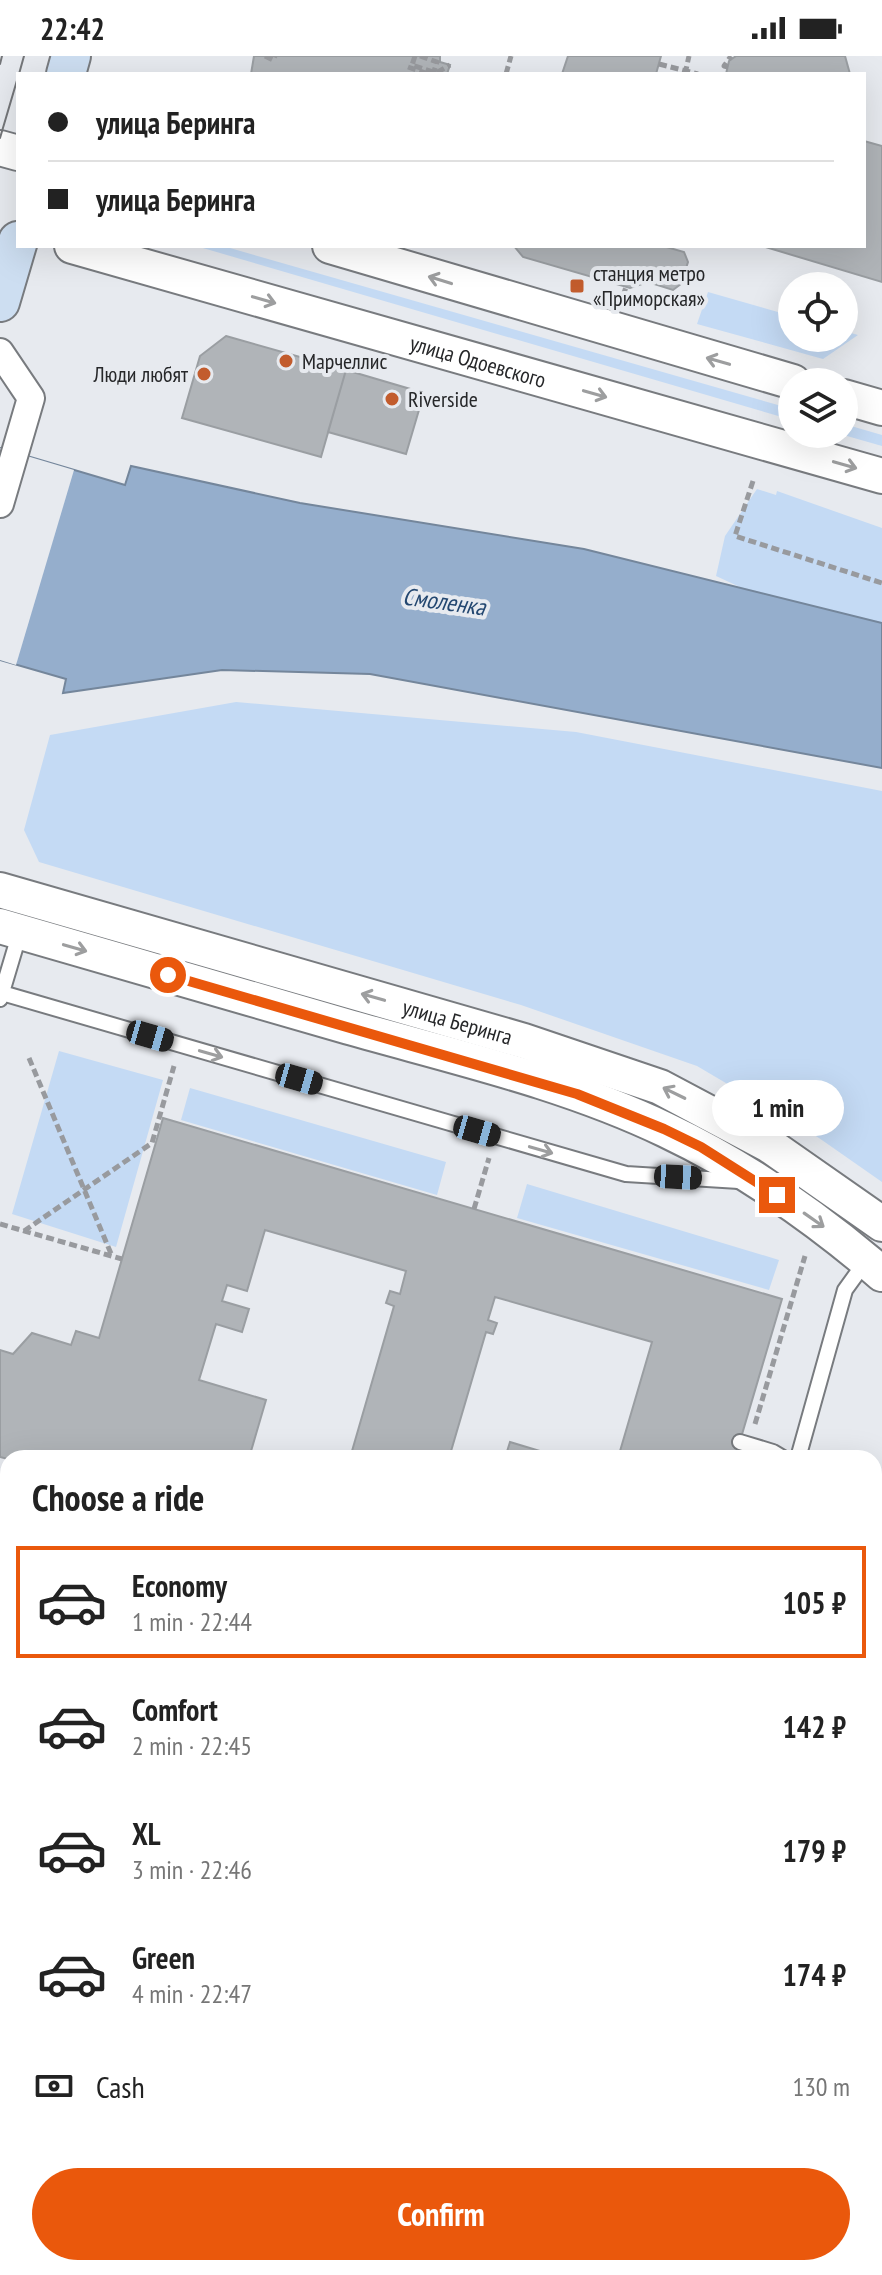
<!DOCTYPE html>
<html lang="en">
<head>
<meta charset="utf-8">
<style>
  body { margin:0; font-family:"PT Sans Narrow",sans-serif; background:#f2f2f2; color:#222; height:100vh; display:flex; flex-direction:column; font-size:30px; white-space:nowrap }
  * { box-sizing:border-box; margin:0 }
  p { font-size:26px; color:#767676 }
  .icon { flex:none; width:44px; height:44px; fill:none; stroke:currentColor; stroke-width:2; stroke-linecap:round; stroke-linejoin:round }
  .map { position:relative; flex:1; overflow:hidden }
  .drawer { position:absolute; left:0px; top:1394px; width:882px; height:826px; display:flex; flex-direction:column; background:#fff; border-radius:24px 24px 0 0; box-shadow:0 8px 32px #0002 }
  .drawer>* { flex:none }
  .top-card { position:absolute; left:16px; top:16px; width:850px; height:176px; border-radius:0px; box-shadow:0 8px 32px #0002; display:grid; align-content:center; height:176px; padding:0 32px; background:#fff }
  .buttons { position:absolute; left:778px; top:216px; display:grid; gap:16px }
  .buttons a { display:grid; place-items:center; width:80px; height:80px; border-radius:50%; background:#fff; box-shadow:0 8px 32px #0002; font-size:40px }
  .end { position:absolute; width:36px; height:36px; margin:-18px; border:10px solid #ea580c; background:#fff; box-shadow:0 0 0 4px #fff }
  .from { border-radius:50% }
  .bubble { position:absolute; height:56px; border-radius:28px; background:#fff; box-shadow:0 8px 32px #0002; font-size:26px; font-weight:700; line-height:56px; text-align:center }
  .car { position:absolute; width:24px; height:48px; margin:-24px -12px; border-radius:10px; box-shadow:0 0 6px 2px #0007; background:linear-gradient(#222 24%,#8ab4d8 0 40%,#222 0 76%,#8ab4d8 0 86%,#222 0) }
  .top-card b { display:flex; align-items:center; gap:28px; height:76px; font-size:30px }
  .top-card b+b { border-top:2px solid #e0e0e0 }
  .top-card i { width:20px; height:20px; background:#222 }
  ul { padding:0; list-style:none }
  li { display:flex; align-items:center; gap:24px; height:112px; margin:0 16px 12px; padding:0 16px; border:4px solid transparent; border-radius:0px }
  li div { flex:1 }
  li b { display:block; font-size:30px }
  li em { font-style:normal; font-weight:700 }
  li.current { border-color:#ea580c }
  li>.icon { width:72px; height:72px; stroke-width:1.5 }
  h2 { padding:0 32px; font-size:36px; line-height:96px }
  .pay { display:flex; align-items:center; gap:20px; height:88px; padding:0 32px; font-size:30px }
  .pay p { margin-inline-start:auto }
  .button { display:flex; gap:16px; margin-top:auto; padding:16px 32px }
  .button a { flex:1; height:92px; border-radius:48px; background:#ea580c; color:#fff; font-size:32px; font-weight:700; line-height:92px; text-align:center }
  .status { display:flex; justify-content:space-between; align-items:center; height:56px; padding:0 40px; background:#fff; direction:ltr }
  .status svg { height:22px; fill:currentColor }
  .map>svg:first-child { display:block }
  .green { fill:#c4daf4 }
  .forest { fill:#9cb5d4 }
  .water { fill:#95aecc; stroke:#74869b; stroke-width:2 }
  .pier { fill:#e7eaef }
  .building { fill:#b0b4b8; stroke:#9a9ea2; stroke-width:2 }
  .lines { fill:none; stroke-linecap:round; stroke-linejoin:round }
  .service-casing { stroke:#787b7f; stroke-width:18 }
  .minor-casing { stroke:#787b7f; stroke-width:30 }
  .tertiary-casing { stroke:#787b7f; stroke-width:38 }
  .secondary-casing { stroke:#787b7f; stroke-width:42 }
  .path { stroke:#989a9e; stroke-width:5; stroke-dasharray:8 4; stroke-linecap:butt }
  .service { stroke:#fff; stroke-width:14 }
  .minor { stroke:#fff; stroke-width:26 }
  .tertiary { stroke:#fff; stroke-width:34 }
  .secondary { stroke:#cddef1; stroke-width:38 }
  .tram { stroke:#747679; stroke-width:2 }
  .oneway { stroke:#9d9e9f }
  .route { stroke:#ea580c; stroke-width:10 }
  .poi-dot { fill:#c25c2d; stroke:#e7eaef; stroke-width:3 }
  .labels { text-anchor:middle; stroke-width:8; stroke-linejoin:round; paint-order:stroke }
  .poi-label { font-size:22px; fill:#262729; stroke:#e7eaef; text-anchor:start }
  .street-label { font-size:22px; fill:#262729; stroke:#e7eaef }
  .water-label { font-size:24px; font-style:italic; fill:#234770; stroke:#e7eaef }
</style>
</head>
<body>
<div class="status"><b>22:42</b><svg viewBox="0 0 49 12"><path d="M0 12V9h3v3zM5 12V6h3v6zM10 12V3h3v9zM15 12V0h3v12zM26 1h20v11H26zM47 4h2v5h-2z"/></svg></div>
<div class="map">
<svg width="882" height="2219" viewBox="0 0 882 2219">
  <rect width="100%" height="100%" fill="#e7eaef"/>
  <path class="green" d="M 196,190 L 223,190 L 792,353 L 792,364 Z
    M 708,236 L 792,260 L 792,282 L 844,282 L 844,275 L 858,279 L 823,303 L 697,268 Z
    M 844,368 L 882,379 L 882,390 L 840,378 L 844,378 Z
    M 757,433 L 776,439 L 777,435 L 882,472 L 882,576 L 742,532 L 716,520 L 725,480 Z
    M 236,646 L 576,676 L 882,735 L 882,1126 L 819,1082 L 697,1010 L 521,949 L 39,806 L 24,774 L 50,679 Z
    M 59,995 L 163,1024 L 116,1191 L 12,1158 Z
    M 190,1032 L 446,1106 L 437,1139 L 181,1064 Z
    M 527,1128 L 779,1204 L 769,1234 L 517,1162 Z
    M 0,1435 L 8,1437 L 8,1500 L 0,1473 Z"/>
  <path class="forest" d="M 8,1735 L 8,2137 L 5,2139 L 0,2138 L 0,1738 Z"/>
  <path class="water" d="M 0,392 L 125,429 L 131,410 L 300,447 L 584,493 L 882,567 L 882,712 L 370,618 L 222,614 L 63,637 L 66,623 L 0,604 Z"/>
  <path class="pier" d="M 0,392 L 74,414 L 16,609 L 0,604 Z"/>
  <path class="building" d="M 254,0 L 440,0 L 440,6 L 450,9 L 447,18 L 251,18 Z
    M 568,0 L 661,0 L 656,18 L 562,18 Z
    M 736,0 L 845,0 L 850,18 L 726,18 L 729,5 Z
    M 864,85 L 882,90 L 882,226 L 762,190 L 864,190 Z
    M 514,190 L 663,190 L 684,196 L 688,206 L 681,228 L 673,234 L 648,226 L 630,232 L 523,201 Z
    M 226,280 L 346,314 L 321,401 L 182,362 L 200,300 Z
    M 346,314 L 424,337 L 406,398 L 328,376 Z
    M 163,1062 L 782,1243 L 735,1402 L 618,1402 L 652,1286 L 495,1241 L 488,1264 L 497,1267 L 493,1278 L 486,1276 L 449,1402 L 350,1402 L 394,1250 L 386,1247 L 390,1235 L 400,1238 L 406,1215 L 265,1174 L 247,1235 L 227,1229 L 222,1245 L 249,1253 L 242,1276 L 216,1268 L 199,1324 L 266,1344 L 249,1402 L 8,1403 L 0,1401 L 0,1294 L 13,1298 L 32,1277 L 71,1289 L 76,1275 L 99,1282 Z
    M 510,1386 L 563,1402 L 505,1402 Z
    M 874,1494 L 882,1497 L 882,1566 L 874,1563 Z
    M 0,1583 L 8,1585 L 8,1647 L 0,1645 Z
    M 146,2212 L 161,2212 L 164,2219 L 141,2219 L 139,2216 Z
    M 286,2212 L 323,2212 L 326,2219 L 272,2219 Z
    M 610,2212 L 755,2212 L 759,2219 L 614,2219 Z"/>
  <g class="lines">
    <g class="service-casing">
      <path id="service" d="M 2,937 L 626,1118 L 739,1125
        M 0,943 L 20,876
        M 740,1386 L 773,1396 L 783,1402
        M 798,1402 L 845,1234 L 866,1205
        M 874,1442 L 882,1444
        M 0,1516 L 8,1519
        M 874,1619 L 882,1621
        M 0,1712 L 8,1714
        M 0,2030 L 8,2029
        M 422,2212 L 425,2219
        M 573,2212 L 576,2219
        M 796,2212 L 799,2219
        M 192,2219 L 192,2212"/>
    </g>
    <g class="minor-casing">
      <path id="minor" d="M 0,296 L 31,342 L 0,448"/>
    </g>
    <g class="tertiary-casing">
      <g id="tertiary">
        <path d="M 0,92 L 18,97"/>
        <path id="s1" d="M 72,190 L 882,420"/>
        <path d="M 330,190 L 793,326"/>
        <path d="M 844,341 L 882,352"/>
        <path id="s2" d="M 0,834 L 524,985 L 660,1031 L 769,1089 L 882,1168"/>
        <path d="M 0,870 C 117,903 233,937 349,971 C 455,1001 566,1026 666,1074 C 744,1111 817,1162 882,1218"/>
      </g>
    </g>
    <g class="secondary-casing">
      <path id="secondary" d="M 66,18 L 71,0
        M 0,246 L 18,185"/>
    </g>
    <path class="path" d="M 265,0 L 273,4 L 275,0
      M 415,0 L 412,9 L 436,17 L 450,9
      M 420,0 L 437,6 L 433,18
      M 659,8 L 698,18
      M 408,11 L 428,18
      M 728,11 L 724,10 L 731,0
      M 506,18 L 511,0
      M 685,18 L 689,0
      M 623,240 L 626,231
      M 753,425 L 735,480 L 882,527
      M 29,1002 L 112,1200
      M 474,1153 L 489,1102
      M 0,1168 L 122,1203
      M 24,1175 L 152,1087 L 174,1010
      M 755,1368 L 805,1200
      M 0,1424 L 8,1427
      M 874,1792 L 882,1793
      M 874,1889 L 880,1877
      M 874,1945 L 882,1953
      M 874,1995 L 882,1996
      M 874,2197 L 882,2192
      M 0,2205 L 8,2204
      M 84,2219 L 85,2212
      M 837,2219 L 849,2212"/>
    <use href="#service" class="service"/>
    <use href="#minor" class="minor"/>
    <use href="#tertiary" class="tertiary"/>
    <use href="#secondary" class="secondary"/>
    <path class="tram" d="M 0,8 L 2,0
      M 19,18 L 24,0
      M 0,82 L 18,21"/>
  </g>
  <defs><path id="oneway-shaft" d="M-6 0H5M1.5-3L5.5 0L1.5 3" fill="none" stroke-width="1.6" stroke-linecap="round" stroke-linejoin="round" transform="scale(2)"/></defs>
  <g class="oneway">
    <use href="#oneway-shaft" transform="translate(440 224) rotate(-163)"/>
    <use href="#oneway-shaft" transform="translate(264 244) rotate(16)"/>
    <use href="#oneway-shaft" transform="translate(718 305) rotate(-164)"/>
    <use href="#oneway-shaft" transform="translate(595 338) rotate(16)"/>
    <use href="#oneway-shaft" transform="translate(845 409) rotate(16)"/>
    <use href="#oneway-shaft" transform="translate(75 892) rotate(16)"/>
    <use href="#oneway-shaft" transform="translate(373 941) rotate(-164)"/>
    <use href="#oneway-shaft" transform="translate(211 998) rotate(16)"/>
    <use href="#oneway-shaft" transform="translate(674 1037) rotate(-154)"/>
    <use href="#oneway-shaft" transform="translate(541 1094) rotate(16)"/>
    <use href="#oneway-shaft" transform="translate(814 1164) rotate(35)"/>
  </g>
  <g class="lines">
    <path class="route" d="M 168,919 L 577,1038 L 664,1073 L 701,1091 L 777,1139"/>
  </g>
  <g class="poi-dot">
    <rect x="569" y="222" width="16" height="16" rx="4"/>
    <circle cx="286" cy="305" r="8"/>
    <circle cx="204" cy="318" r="8"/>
    <circle cx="392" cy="343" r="8"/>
  </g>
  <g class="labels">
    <g class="poi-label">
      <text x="593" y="225">станция метро<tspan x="593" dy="25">«Приморская»</tspan></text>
      <text x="302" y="313">Марчеллис</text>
      <text x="188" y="326" text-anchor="end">Люди любят</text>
      <text x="408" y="351">Riverside</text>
    </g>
    <g class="street-label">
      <text dy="8" stroke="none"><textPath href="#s1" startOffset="422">улица Одоевского</textPath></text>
      <text dy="8" stroke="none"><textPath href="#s2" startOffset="476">улица Беринга</textPath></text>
    </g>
    <g class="water-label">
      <text transform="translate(444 546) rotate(8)" y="8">Смоленка</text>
    </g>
  </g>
</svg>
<div class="buttons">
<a><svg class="icon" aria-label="locate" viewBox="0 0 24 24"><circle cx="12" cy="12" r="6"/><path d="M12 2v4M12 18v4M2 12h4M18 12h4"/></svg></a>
<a><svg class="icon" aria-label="layers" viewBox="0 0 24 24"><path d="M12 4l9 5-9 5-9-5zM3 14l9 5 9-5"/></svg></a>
</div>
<i class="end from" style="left:168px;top:919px"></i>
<i class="end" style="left:777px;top:1139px"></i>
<div class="bubble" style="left:712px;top:1024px;width:132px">1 min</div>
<i class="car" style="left:150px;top:980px;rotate:106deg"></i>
<i class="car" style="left:299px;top:1023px;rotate:106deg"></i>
<i class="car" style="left:477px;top:1075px;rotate:106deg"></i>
<i class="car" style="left:678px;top:1121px;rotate:93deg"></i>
<div class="top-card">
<b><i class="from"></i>улица Беринга</b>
<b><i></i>улица Беринга</b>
</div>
<section class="drawer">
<h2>Choose a ride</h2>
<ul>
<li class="current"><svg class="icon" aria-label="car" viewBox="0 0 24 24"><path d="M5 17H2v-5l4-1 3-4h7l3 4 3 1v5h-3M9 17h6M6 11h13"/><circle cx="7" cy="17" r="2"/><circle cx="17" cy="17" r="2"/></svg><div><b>Economy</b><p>1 min · 22:44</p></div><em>105 ₽</em></li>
<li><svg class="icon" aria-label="car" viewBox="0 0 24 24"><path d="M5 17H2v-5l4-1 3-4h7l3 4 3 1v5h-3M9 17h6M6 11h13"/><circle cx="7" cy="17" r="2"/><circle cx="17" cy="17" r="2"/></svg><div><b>Comfort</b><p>2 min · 22:45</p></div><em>142 ₽</em></li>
<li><svg class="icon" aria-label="car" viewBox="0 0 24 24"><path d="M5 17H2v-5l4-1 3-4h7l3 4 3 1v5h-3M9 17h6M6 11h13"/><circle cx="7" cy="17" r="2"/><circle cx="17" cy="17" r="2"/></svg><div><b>XL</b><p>3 min · 22:46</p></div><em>179 ₽</em></li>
<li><svg class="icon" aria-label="car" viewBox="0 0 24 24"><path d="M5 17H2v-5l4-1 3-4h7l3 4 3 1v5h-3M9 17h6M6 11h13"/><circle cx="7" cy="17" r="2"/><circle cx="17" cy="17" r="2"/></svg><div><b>Green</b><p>4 min · 22:47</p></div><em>174 ₽</em></li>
</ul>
<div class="pay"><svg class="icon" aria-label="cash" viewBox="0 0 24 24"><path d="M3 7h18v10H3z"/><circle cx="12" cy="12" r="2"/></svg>Cash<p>130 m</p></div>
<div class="button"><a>Confirm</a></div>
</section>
</div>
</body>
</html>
